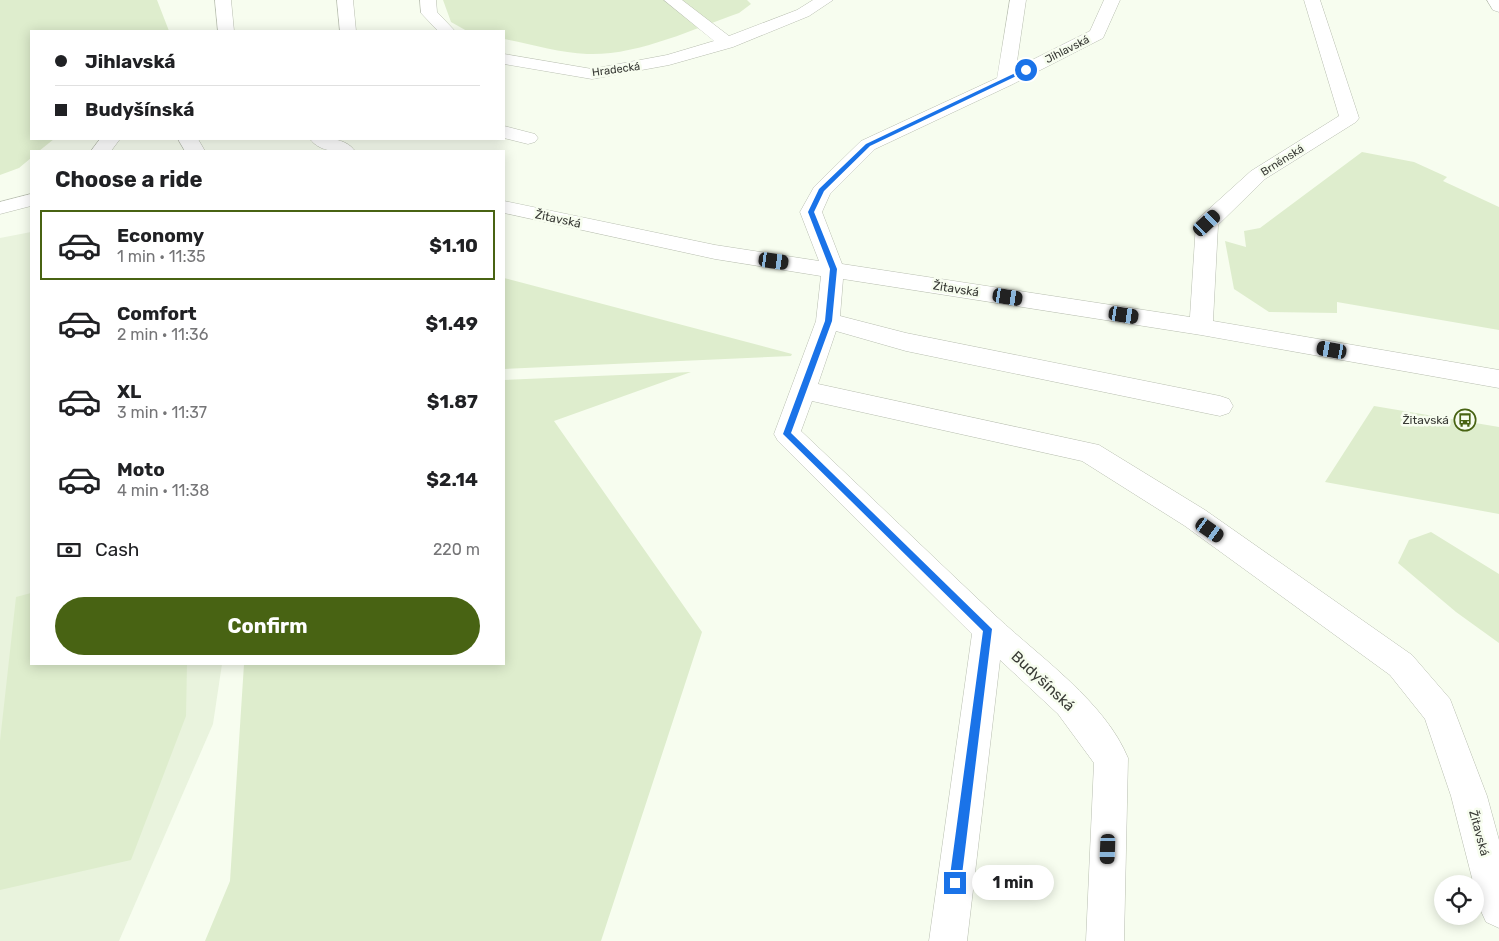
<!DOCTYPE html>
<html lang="en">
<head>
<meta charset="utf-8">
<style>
  body { margin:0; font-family:Rubik,sans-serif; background:#f2f2f2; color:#202124; height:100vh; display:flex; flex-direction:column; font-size:19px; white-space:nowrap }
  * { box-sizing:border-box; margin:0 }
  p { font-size:16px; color:#757577 }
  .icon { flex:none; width:28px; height:28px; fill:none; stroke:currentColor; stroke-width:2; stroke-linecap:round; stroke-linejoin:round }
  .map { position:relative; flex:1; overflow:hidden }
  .panel { position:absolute; left:30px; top:150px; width:475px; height:515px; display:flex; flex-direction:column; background:#fff; border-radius:0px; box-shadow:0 2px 12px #0003 }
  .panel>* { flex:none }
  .guide { position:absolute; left:30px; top:30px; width:475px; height:110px; border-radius:0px; box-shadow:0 2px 12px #0003; display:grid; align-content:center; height:110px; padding:0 25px; background:#fff }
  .tools { position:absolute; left:1434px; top:875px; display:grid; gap:10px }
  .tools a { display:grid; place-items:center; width:50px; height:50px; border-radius:50%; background:#fff; box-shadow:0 2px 12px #0003; font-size:25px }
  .end { position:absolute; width:22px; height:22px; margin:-11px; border:6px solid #1a73e8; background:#fff; box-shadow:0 0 0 2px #fff }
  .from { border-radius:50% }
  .bubble { position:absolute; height:35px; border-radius:18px; background:#fff; box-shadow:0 2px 12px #0003; font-size:16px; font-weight:700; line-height:35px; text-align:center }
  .car { position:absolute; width:15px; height:30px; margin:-15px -8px; border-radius:6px; box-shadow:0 0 4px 1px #0007; background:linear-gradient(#222 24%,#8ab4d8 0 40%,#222 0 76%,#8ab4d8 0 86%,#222 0) }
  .guide b { display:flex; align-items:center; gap:18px; height:48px; font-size:19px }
  .guide b+b { border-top:1px solid #e0e0e0 }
  .guide i { width:12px; height:12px; background:#202124 }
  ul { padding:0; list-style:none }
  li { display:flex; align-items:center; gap:15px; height:70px; margin:0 10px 8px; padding:0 15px; border:2px solid transparent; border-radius:0px }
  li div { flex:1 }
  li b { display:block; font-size:19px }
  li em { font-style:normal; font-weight:700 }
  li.current { border-color:#486313 }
  li>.icon { width:45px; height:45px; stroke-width:1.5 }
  h2 { padding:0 25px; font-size:22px; line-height:60px }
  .pay { display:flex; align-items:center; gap:12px; height:55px; padding:0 25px; font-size:19px }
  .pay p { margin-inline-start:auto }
  .button { display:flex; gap:10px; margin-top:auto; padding:10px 25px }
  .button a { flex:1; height:58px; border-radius:30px; background:#486313; color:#fff; font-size:20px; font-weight:700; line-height:58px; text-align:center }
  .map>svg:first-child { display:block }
  .built { fill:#e9f3dd }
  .green { fill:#deedcd }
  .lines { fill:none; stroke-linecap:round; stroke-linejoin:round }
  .minor-casing { stroke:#b8beb0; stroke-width:1 }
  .minor { fill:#fff; fill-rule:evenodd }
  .route { fill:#1a73e8 }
  .labels { text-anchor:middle; stroke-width:5; stroke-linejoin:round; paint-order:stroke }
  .far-street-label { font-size:11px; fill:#383a35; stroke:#f7fdef }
  .street-label { font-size:12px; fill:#383a35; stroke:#f7fdef }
  .poi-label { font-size:12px; fill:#383a35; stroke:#f7fdef; text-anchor:end }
  .near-street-label { font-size:15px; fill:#383a35; stroke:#f7fdef }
</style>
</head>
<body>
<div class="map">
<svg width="1499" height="941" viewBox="0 0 1499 941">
  <rect width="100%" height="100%" fill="#f7fdef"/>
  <path class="built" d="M 31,232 L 31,664 L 222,664 L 213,724 L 119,941 L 0,941 L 0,238 Z"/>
  <path class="green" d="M 0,0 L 157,0 L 169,31 L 31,31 L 31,139 L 54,139 L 39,151 L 31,151 L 31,158 L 19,168 L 0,175 Z
    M 443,0 L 747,0 L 751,4 L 739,13 C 693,29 637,56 587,54 C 560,53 531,44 504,39 L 504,31 L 467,31 L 451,22 Z
    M 1362,152 L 1414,162 L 1447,177 L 1443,181 L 1499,207 L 1499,330 L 1337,302 L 1337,313 L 1269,312 L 1234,289 L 1225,241 L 1246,247 L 1244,231 L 1260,228 Z
    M 504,278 L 792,354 L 791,356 L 504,369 Z
    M 691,372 L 554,421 L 702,632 L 601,941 L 205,941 L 230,881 L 244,664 L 504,664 L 504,380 Z
    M 1374,406 L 1499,427 L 1499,514 L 1325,482 Z
    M 1431,532 L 1499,574 L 1499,643 L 1456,612 L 1398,563 L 1409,540 Z
    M 31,593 L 31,664 L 187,664 L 186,716 L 131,860 L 0,890 L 0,741 L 16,597 Z"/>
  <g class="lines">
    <g class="minor-casing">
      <path id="minor" d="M 215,0 L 231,0 L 234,31 L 218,31 Z
        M 337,0 L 353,0 L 356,31 L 340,31 Z
        M 420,0 L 436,0 L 437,12 L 455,31 L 438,31 L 421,13 Z
        M 664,0 L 682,0 L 729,36 L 797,10 L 813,0 L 833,0 L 809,16 L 733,47 L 669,65 L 592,79 L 504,64 L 504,54 L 592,69 L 667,55 L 714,41 Z
        M 1010,0 L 1026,0 L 1016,68 L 1090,31 L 1104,0 L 1120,0 L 1103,38 L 1011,85 L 875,149 L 830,194 L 822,212 L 842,264 L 1190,317 L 1196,223 L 1199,218 L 1251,171 L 1339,116 L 1304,0 L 1320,0 L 1359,118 L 1356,122 L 1265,179 L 1218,225 L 1213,321 L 1499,370 L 1499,388 L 1201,335 L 843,279 L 840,316 L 906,333 L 1220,396 L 1229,399 L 1233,406 L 1229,413 L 1220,416 L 906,351 L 836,331 L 818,384 L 1099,445 L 1205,510 L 1412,655 L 1450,699 L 1487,796 L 1499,840 L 1499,928 L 1486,922 L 1480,909 L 1451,796 L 1425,719 L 1390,675 L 1185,526 L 1082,461 L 812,401 L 801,431 C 867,493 932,556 997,617 C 1041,658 1105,702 1128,758 L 1124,941 L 1086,941 L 1094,763 L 1058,714 L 1000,660 L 967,941 L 929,941 L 972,634 L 778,441 L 774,434 L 816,321 L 821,276 L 715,259 L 504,213 L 504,201 L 715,245 L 819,261 L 800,212 L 814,187 L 861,141 L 997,78 Z
        M 1487,0 L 1499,0 L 1499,12 L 1493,10 Z
        M 504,126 L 535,134 L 538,138 L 535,142 L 528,144 L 504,138 Z
        M 100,139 L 120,139 L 111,151 L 91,151 Z
        M 178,139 L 198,139 L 205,151 L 185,151 Z
        M 310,139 C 325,138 345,137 355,151 C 340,152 320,153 310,139 Z
        M 31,194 L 31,206 L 0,214 L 0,202 Z"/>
    </g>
    <use href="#minor" class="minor"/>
  </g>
  <path class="route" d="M 1024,69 L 1029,70 L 870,146 L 824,191 L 814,212 L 837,269 L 832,321 L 791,433 L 992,629 L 961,883 L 955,888 L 949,883 L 983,631 L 783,434 L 825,321 L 830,269 L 808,212 L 819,189 L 866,144 Z"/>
  <defs>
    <g id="bus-ring" transform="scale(1.125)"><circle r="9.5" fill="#f7fdef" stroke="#486313" stroke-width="1.5"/><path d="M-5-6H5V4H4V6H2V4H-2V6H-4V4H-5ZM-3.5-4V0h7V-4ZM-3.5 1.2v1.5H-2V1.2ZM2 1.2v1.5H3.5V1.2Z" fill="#486313"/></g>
  </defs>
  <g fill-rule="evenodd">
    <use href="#bus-ring" x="1465" y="420"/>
  </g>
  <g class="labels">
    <g class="far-street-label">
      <text transform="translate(1067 49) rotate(-27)" y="4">Jihlavská</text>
      <text transform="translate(616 69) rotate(-8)" y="4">Hradecká</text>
      <text transform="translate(1282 160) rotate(-32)" y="4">Brněnská</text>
    </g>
    <g class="street-label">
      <text transform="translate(558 219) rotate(12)" y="4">Žitavská</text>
      <text transform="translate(956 289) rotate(9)" y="4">Žitavská</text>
      <text transform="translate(1479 833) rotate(75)" y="4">Žitavská</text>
    </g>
    <g class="poi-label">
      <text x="1449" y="424">Žitavská</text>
    </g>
    <g class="near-street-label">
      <text transform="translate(1043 681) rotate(43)" y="5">Budyšínská</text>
    </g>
  </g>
</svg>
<div class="tools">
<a><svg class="icon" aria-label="locate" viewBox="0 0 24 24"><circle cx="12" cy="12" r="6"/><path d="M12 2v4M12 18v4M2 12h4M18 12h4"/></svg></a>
</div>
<i class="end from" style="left:1026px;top:70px"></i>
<i class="end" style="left:955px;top:883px"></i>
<div class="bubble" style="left:972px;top:865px;width:82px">1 min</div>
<i class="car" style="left:1207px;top:223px;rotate:47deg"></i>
<i class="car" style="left:774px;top:261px;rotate:98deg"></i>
<i class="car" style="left:1008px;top:297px;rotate:99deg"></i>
<i class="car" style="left:1124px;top:315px;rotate:99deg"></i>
<i class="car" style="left:1332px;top:350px;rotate:280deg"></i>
<i class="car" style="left:1210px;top:530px;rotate:125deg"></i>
<i class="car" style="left:1108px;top:849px;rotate:182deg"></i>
<div class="guide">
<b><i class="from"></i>Jihlavská</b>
<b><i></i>Budyšínská</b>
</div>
<section class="panel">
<h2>Choose a ride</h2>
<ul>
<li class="current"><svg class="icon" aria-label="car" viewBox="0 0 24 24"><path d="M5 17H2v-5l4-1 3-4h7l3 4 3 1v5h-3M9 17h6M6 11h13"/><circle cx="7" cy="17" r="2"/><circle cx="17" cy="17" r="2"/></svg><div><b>Economy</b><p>1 min · 11:35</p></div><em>$1.10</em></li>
<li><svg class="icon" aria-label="car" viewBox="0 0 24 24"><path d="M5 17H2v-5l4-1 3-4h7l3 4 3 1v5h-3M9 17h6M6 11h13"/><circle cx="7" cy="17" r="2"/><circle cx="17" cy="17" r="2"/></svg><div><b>Comfort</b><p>2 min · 11:36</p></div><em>$1.49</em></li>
<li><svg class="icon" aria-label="car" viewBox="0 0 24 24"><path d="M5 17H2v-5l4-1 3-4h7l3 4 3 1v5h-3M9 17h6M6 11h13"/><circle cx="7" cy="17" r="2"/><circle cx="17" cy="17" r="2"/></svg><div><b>XL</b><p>3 min · 11:37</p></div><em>$1.87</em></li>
<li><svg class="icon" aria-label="car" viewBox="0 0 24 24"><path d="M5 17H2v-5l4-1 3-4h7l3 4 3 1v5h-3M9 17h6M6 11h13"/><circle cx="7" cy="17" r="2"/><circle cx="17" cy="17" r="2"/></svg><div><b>Moto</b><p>4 min · 11:38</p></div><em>$2.14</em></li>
</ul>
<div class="pay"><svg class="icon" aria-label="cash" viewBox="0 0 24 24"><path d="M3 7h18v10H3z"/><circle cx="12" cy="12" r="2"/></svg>Cash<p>220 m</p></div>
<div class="button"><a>Confirm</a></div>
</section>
</div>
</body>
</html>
